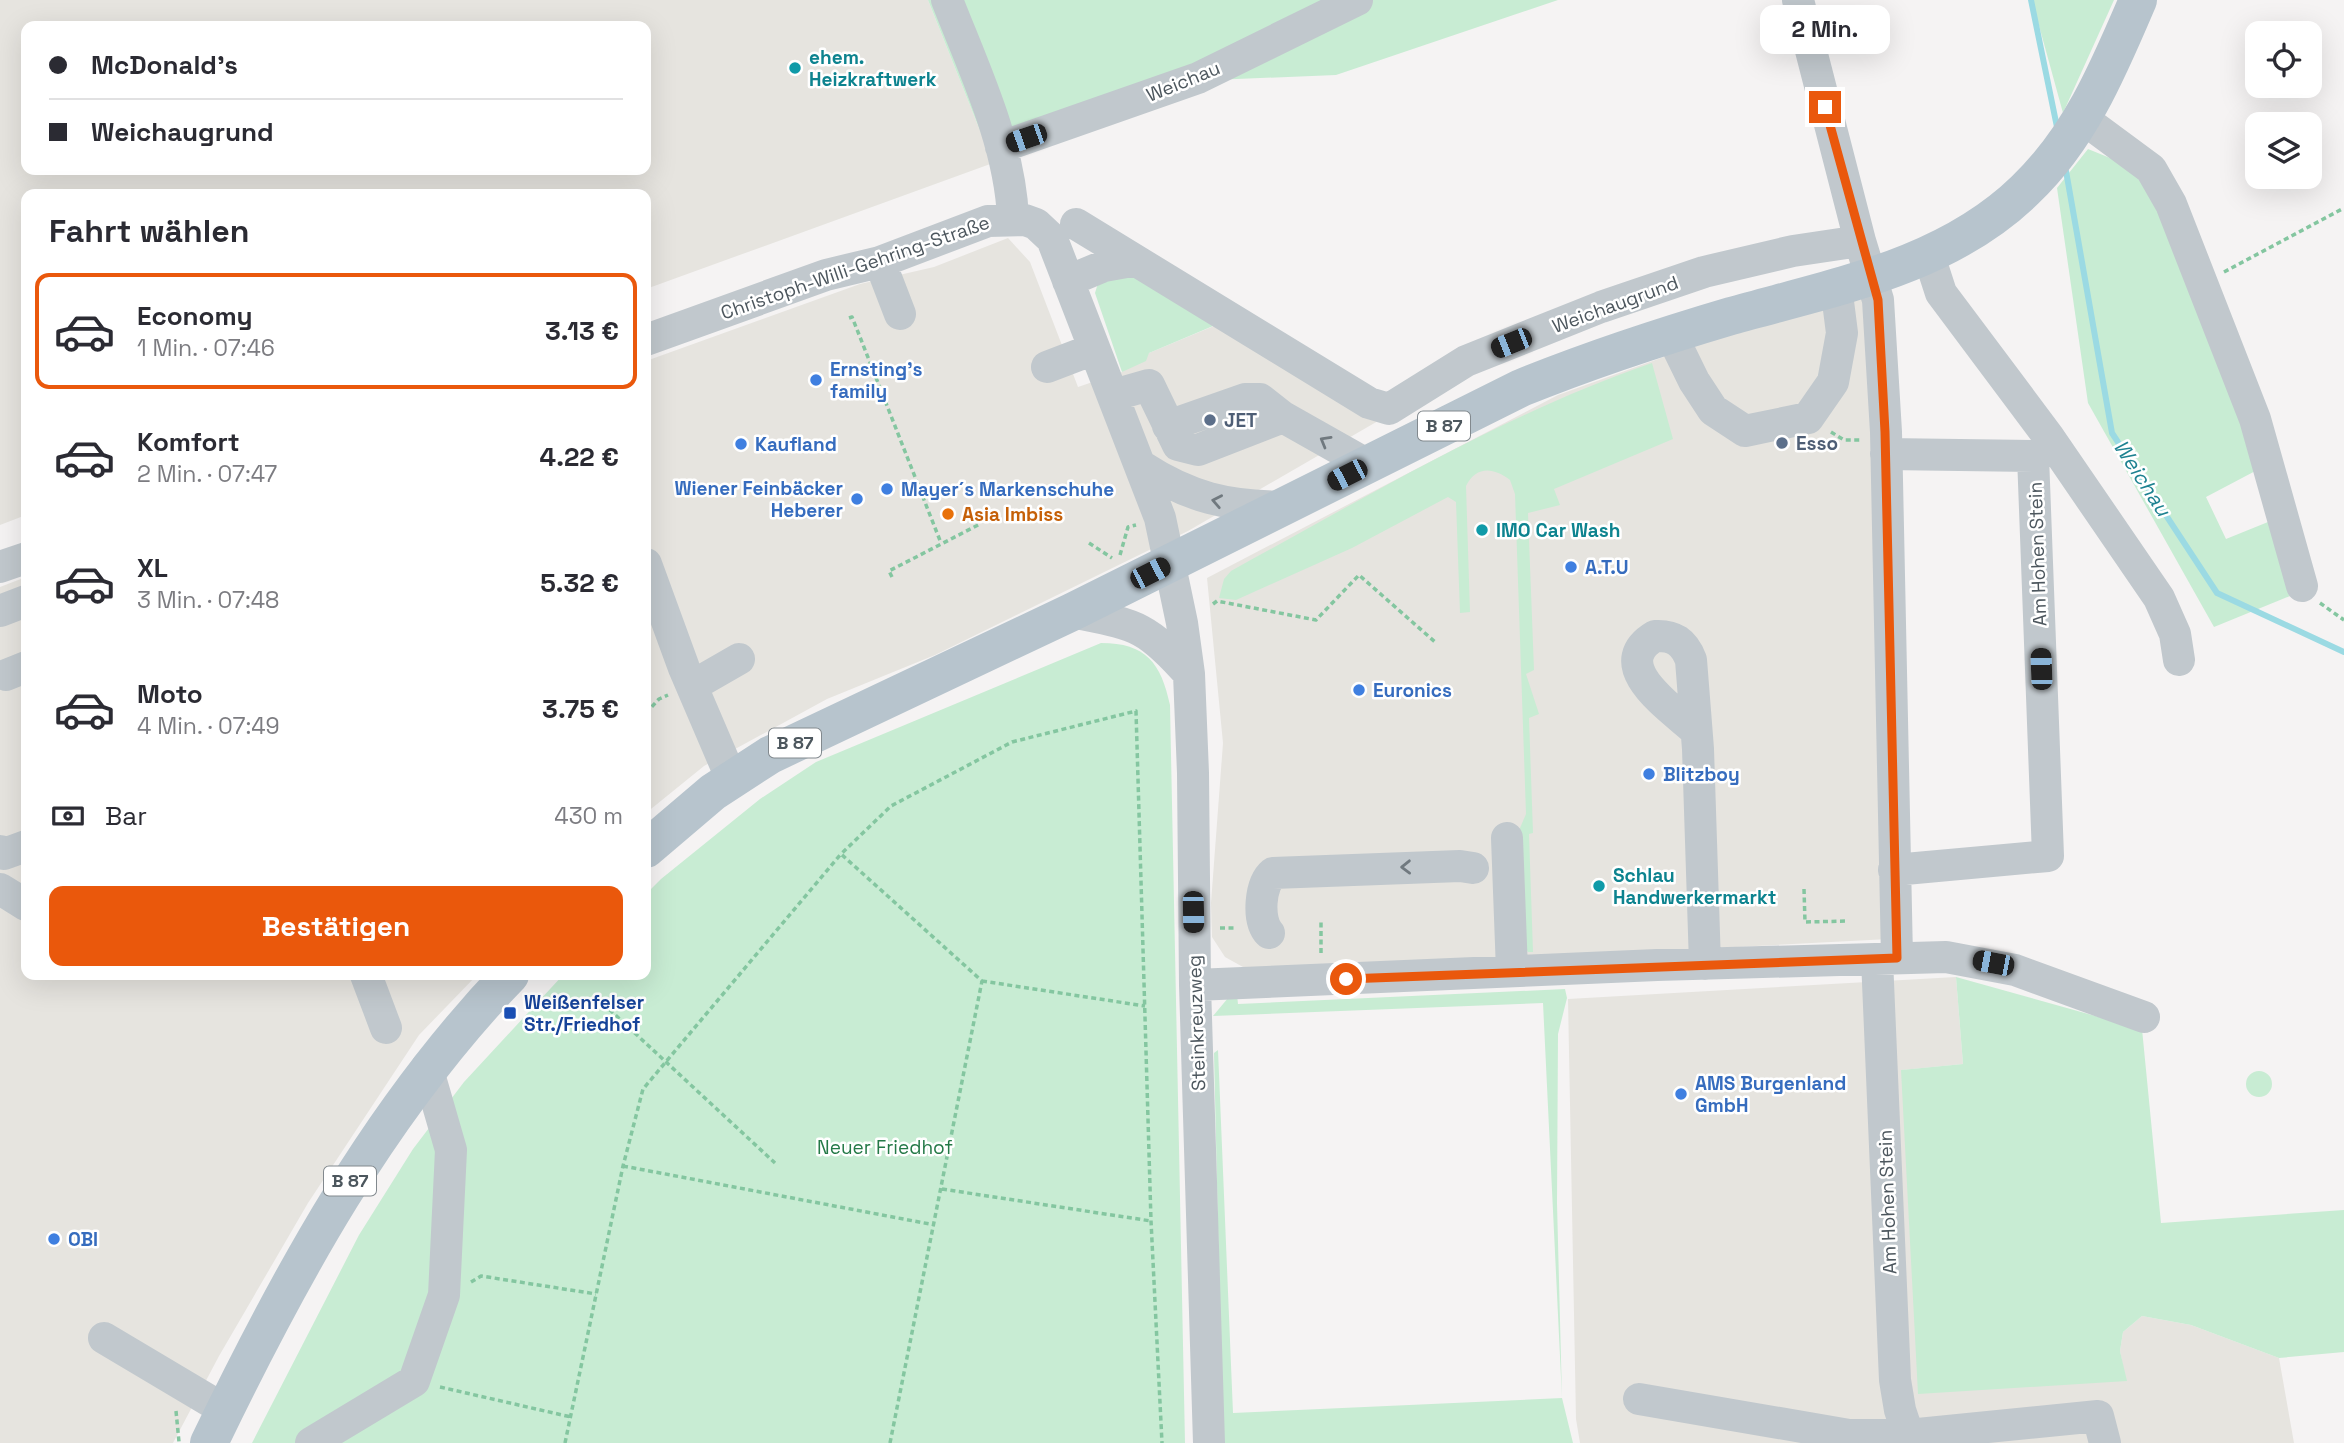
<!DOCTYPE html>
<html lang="de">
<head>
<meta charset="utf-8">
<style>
  body { margin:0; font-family:"Space Grotesk",sans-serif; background:#f7f7f7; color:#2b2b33; height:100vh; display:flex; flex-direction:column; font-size:26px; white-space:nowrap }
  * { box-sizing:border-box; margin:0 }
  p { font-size:23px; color:#7c7c81 }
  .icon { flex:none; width:38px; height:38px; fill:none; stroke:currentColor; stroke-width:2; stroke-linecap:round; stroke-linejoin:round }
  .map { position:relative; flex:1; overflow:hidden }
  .panel { position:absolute; left:21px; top:189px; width:630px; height:791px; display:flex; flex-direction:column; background:#fff; border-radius:14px; box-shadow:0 7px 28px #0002 }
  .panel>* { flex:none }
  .hud { position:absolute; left:21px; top:21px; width:630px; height:154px; border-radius:14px; box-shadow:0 7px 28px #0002; display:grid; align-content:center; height:154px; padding:0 28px; background:#fff }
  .tools { position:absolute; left:2245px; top:21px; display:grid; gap:14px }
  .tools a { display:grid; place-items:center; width:77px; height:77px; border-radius:14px; background:#fff; box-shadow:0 7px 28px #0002; font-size:35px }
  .end { position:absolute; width:32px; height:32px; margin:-16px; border:9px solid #ea580c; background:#fff; box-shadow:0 0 0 4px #fff }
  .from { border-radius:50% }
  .bubble { position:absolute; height:49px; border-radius:14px; background:#fff; box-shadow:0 7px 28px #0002; font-size:23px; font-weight:800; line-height:49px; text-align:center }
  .car { position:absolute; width:21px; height:42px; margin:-21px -10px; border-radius:9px; box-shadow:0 0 5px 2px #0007; background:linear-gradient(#222 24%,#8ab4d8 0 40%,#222 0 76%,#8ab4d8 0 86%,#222 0) }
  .hud b { display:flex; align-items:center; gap:24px; height:66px; font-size:26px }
  .hud b+b { border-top:2px solid #e1e1e2 }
  .hud i { width:18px; height:18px; background:#2b2b33 }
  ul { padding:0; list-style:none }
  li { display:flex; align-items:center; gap:21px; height:116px; margin:0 14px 10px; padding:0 14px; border:4px solid transparent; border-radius:14px }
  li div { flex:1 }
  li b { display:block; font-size:26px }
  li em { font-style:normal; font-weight:800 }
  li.current { border-color:#ea580c }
  li>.icon { width:63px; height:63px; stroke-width:1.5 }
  h2 { padding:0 28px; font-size:32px; line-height:84px }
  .pay { display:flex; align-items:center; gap:18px; height:77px; padding:0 28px; font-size:26px }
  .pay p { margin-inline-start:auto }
  .cta { display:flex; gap:14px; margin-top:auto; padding:14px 28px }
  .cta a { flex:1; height:80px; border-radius:14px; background:#ea580c; color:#fff; font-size:28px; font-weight:800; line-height:80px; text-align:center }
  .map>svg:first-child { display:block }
  .commercial { fill:#e6e4df; fill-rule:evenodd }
  .green { fill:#c8ecd3 }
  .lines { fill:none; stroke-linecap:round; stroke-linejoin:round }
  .stream { stroke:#9bdae3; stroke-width:6 }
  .path { stroke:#84c6a0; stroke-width:3.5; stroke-dasharray:5 3.5; stroke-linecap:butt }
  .minor { stroke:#c1c8cd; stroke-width:32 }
  .major { stroke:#b7c4cd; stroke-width:38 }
  .oneway { stroke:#70797f }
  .route { stroke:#ea580c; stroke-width:9 }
  .culture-dot { fill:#0f9aa8; stroke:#fff; stroke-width:2.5 }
  .shop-dot { fill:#3f7fe0; stroke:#fff; stroke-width:2.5 }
  .service-dot { fill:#5c6f8a; stroke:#fff; stroke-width:2.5 }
  .food-dot { fill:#e8710a; stroke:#fff; stroke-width:2.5 }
  .transit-dot { fill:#1a4fb4; stroke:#fff; stroke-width:2.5 }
  .labels { text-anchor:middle; stroke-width:5; stroke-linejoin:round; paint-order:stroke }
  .shield { fill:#fff; stroke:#82898e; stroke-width:2 }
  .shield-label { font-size:18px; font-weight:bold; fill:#4d575e }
  .culture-label { font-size:19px; font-weight:bold; fill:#0d838f; stroke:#fff; text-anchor:start }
  .street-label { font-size:19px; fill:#4d575e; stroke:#fff }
  .shop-label { font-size:19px; font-weight:bold; fill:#366cbe; stroke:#fff; text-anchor:start }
  .service-label { font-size:19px; font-weight:bold; fill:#4e5e75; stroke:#fff; text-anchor:start }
  .food-label { font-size:19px; font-weight:bold; fill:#c56008; stroke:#fff; text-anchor:start }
  .transit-label { font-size:19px; font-weight:bold; fill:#164399; stroke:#fff; text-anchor:start }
  .park-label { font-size:19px; fill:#247947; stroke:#fff }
  .water-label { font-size:21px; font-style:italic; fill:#1e8291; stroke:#fff }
</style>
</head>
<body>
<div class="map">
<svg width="2344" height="1443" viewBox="0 0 2344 1443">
  <rect width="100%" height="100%" fill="#f5f3f3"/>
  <path class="commercial" d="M 0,0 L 928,0 L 993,163 L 646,289 L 646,194 L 26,194 L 26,515 L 0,525 ZM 26,26 L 646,26 L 646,170 L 26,170 Z
    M 1008,238 L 1030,262 L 1078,387 L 1122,372 L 1149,353 L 1221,323 L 1378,421 L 1188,531 L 935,655 L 827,699 L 704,766 L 646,813 L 646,361 L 860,284 L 934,267 Z
    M 1870,292 L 1889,939 L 1252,972 L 1225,957 L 1212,937 L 1211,903 L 1223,743 L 1207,578 L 1558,395 L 1697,345 Z
    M 26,577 L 26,975 L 477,975 L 419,1035 L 308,1203 L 219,1356 L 173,1443 L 0,1443 L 0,587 Z
    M 1956,977 L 1963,1064 L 1902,1070 L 2126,1381 L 2120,1351 L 2123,1332 L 2142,1316 L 2191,1325 L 2279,1358 L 2294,1443 L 1580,1443 L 1576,1419 L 1568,999 Z"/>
  <path class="green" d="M 928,0 L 1558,0 L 1336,75 L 1213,80 L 993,163 Z
    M 2032,0 L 2114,0 L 2063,113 Z
    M 2088,149 L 2137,169 L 2173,235 L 2261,468 L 2206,497 L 2226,539 L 2268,522 L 2290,596 L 2214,627 L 2088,403 L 2057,188 Z
    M 1116,271 L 1150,279 L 1213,326 L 1149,353 L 1146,361 L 1122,372 L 1095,293 L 1099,280 Z
    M 1652,363 L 1673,439 L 1554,489 L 1560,505 L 1528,513 L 1534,670 L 1526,674 L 1539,714 L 1529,718 L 1533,833 L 1529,834 L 1533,952 L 1528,952 L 1521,942 L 1517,835 L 1526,814 L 1515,494 L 1510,480 C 1493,467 1476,466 1466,486 L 1470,612 L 1460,613 L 1456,502 L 1448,497 L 1352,548 L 1236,600 L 1219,598 L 1224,579 L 1231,571 C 1368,496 1504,414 1652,363 Z
    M 1101,643 C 1146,643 1161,663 1170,705 L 1185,1443 L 252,1443 L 359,1235 L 413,1149 L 464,1082 L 563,975 L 646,975 L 646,894 L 661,879 L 760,799 L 816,762 Z
    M 1956,977 L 2142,1029 L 2161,1223 L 2344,1210 L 2344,1352 L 2279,1358 L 2191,1325 L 2142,1316 L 2123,1332 L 2120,1351 L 2127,1381 L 1918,1394 L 1901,1070 L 1963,1064 Z
    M 1565,989 L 1567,998 L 1558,1034 L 1557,1203 L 1562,1398 L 1573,1443 L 1223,1443 L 1214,1053 L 1218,1050 L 1233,1413 L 1562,1398 L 1543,1003 L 1213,1016 L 1228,998 L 1237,995 L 1238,1004 Z
    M2246 1084a13 13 0 1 1 26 0a13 13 0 1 1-26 0Z"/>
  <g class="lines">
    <path class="stream" d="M 2031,0 L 2057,127
      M 2066,171 L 2112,433 L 2217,593 L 2344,652"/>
    <path class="path" d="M 2224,272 L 2344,208
      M 849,318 L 852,317 L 858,332 L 941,543
      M 1831,432 L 1844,440 L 1860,440
      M 1089,543 L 1112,558
      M 1120,555 L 1128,527 L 1136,525
      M 892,577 L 889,571 L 980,524
      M 2320,603 L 2344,620
      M 1213,604 L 1217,601 L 1316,620 L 1359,575 L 1435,642
      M 646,713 L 659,699 L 668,695
      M 1804,889 L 1805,922 L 1848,921
      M 1220,928 L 1237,928
      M 1321,953 L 1321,922
      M 982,981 L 1145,1006
      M 597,998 L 775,1163
      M 623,1166 L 935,1225
      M 942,1189 L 1151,1221
      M 471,1282 L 481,1276 L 596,1294
      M 440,1387 L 571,1417
      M 176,1411 L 179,1442
      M 565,1443 L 623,1166 L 643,1089 L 841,854
      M 890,1443 L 982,981 L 841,854 L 891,806 L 1012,742 L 1136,711 L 1151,1221 L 1162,1443"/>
    <path class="minor" d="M 947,0 C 974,69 1010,144 1013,218
      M 1798,0 L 1860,241
      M 2082,118 L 2151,169 L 2171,204 L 2255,419 L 2302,586
      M 1001,147 L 1198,78 L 1357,0
      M 1076,224 L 1369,403 L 1389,409 L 1466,361 L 1601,307 L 1704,272 L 1793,251 L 1860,241 L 1878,300 L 1886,432 L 1897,958
      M 1929,256 L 1941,293 L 2048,436 L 2159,598 L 2175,634 L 2179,660
      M 880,262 L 900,314
      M 1068,281 L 1104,266 L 1132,261
      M 1671,334 L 1694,381 L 1713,410 L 1745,431 L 1808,418 L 1833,382 L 1842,333 L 1836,286
      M 646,340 L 826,275 L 880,262 L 988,221 L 1025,220 L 1036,224 L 1052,239 L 1160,518 L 1182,623 L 1189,674 L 1193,773 L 1195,985 L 1209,1443
      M 1047,367 L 1094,349
      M 1114,395 L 1149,385 L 1178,445 L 1198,450 L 1283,417
      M 1168,426 L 1245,399 L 1260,399 L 1283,417 L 1368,465
      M 1886,454 L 2033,456 L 2048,856 L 1894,870
      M 1141,466 C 1190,498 1227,506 1285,507
      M 646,564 L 684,668 L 732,780
      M 0,567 L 26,558
      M 0,611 L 26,601
      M 1072,612 C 1135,625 1145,624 1189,674
      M 6,675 L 26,667
      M 692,686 L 739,659
      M 1694,729 C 1671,708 1606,665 1655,636 C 1674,635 1684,642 1691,660 L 1698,749 L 1705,964
      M 1507,838 L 1512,971
      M 0,851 L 4,854 L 26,846
      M 0,889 L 26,905
      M 1269,933 C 1257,920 1260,884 1273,873 L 1460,866 L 1473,868
      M 1877,959 L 1895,1380 L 1900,1410 L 1911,1443
      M 366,975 L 386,1028
      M 1195,985 L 1657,965 L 1946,957 L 2015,970 L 2144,1017
      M 104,1338 L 225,1410
      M 1639,1399 L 1849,1435 L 1908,1435 L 2098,1416 L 2105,1443
      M 311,1443 L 414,1381 L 444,1295 L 451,1150 L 427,1067"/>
    <path class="major" d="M 646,849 L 713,792 L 770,755 L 1072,612 L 1521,388 C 1590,360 1660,337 1731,316 C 1834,287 1946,267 2025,190 C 2080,138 2109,68 2138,0
      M 209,1443 C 290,1275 380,1110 510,975"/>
  </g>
  <defs><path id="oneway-chevron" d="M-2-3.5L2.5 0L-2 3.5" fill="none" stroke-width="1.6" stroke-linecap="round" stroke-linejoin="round" transform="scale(1.75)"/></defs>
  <g class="oneway">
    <use href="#oneway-chevron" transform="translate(1325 441) rotate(-150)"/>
    <use href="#oneway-chevron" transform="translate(1217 501) rotate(-169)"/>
    <use href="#oneway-chevron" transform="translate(1406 867) rotate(179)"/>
  </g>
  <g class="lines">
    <path class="route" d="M 1346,979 L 1897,958 L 1885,432 L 1878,300 L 1825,107"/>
  </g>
  <g class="culture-dot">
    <circle cx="795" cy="68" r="7"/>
    <circle cx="1482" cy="530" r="7"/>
    <circle cx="1599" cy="886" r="7"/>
  </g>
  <g class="shop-dot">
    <circle cx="816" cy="380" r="7"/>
    <circle cx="741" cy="444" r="7"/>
    <circle cx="887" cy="489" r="7"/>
    <circle cx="857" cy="499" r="7"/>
    <circle cx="1571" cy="567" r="7"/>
    <circle cx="1359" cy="690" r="7"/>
    <circle cx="1649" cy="774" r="7"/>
    <circle cx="1681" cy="1094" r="7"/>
    <circle cx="54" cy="1239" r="7"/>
  </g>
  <g class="service-dot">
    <circle cx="1210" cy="420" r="7"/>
    <circle cx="1782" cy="443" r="7"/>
  </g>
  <circle class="food-dot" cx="948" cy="514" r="7"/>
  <rect class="transit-dot" x="503" y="1006" width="14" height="14" rx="3.5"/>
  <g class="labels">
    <g class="shield">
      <rect x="1418" y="411.5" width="52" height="29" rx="5"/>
      <rect x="769" y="728.5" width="52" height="29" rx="5"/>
      <rect x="324" y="1166.5" width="52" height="29" rx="5"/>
    </g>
    <g class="shield-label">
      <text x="1444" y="432">B 87</text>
      <text x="795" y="749">B 87</text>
      <text x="350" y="1187">B 87</text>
    </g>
    <g class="culture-label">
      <text x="809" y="64">ehem.<tspan x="809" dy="22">Heizkraftwerk</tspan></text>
      <text x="1496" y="537">IMO Car Wash</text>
      <text x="1613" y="882">Schlau<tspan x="1613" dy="22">Handwerkermarkt</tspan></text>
    </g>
    <g class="street-label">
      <text transform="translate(1183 81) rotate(-22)" y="7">Weichau</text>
      <text transform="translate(855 267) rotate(-19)" y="7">Christoph-Willi-Gehring-Straße</text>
      <text transform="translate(1615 304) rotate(-20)" y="7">Weichaugrund</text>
      <text transform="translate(2037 554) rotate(-92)" y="7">Am Hohen Stein</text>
      <text transform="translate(1196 1023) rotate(-92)" y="7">Steinkreuzweg</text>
      <text transform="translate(1887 1202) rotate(-92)" y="7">Am Hohen Stein</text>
    </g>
    <g class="shop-label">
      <text x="830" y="376">Ernsting's<tspan x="830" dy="22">family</tspan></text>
      <text x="755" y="451">Kaufland</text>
      <text x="843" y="495" text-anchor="end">Wiener Feinbäcker<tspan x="843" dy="22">Heberer</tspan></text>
      <text x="901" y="496">Mayer´s Markenschuhe</text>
      <text x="1585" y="574">A.T.U</text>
      <text x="1373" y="697">Euronics</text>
      <text x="1663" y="781">Blitzboy</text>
      <text x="1695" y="1090">AMS Burgenland<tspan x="1695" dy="22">GmbH</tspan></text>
      <text x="68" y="1246">OBI</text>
    </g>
    <g class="service-label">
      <text x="1224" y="427">JET</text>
      <text x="1796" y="450">Esso</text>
    </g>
    <g class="food-label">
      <text x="962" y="521">Asia Imbiss</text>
    </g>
    <g class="transit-label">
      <text x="524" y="1009">Weißenfelser<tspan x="524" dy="22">Str./Friedhof</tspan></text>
    </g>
    <g class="park-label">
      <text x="885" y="1154">Neuer Friedhof</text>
    </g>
    <g class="water-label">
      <text transform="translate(2142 478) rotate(57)" y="7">Weichau</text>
    </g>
  </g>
</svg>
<div class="tools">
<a><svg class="icon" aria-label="locate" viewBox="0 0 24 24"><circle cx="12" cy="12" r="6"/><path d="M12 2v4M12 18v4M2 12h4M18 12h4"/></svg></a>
<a><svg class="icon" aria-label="layers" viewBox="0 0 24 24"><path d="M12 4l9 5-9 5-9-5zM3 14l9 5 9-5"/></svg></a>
</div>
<i class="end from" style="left:1346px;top:979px"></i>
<i class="end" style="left:1825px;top:107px"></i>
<div class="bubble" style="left:1760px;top:5px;width:130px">2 Min.</div>
<i class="car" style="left:1026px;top:138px;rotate:251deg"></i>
<i class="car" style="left:1511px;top:343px;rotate:248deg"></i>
<i class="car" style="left:1347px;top:475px;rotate:243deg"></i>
<i class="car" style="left:1150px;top:573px;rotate:63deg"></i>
<i class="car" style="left:2041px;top:669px;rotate:358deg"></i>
<i class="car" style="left:1193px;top:912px;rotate:179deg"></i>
<i class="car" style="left:1993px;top:963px;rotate:281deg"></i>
<div class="hud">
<b><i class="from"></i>McDonald's</b>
<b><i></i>Weichaugrund</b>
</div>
<section class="panel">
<h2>Fahrt wählen</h2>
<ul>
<li class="current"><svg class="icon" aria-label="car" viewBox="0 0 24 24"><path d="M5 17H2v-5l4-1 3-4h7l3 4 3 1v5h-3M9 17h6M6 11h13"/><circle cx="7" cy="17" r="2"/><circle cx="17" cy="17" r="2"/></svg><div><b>Economy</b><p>1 Min. · 07:46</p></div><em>3.13 €</em></li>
<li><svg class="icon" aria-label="car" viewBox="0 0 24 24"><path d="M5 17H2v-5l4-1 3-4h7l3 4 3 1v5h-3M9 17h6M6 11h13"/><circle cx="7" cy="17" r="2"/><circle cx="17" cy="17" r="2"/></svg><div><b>Komfort</b><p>2 Min. · 07:47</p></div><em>4.22 €</em></li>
<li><svg class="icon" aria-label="car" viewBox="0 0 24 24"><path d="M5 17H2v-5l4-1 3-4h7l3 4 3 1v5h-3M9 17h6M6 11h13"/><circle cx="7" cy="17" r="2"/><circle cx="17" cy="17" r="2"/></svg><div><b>XL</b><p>3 Min. · 07:48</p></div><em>5.32 €</em></li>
<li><svg class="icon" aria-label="car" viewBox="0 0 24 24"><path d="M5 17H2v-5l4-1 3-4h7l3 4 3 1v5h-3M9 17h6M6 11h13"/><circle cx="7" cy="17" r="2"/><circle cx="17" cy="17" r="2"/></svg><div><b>Moto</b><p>4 Min. · 07:49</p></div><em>3.75 €</em></li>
</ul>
<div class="pay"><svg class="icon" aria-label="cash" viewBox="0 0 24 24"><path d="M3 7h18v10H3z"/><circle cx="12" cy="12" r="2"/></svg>Bar<p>430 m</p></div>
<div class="cta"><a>Bestätigen</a></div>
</section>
</div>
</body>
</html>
